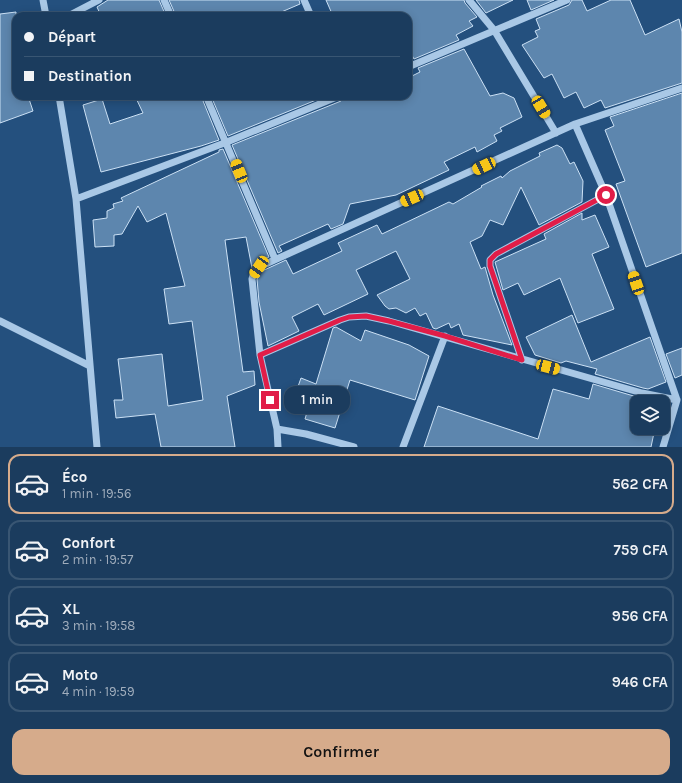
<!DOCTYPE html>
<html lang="fr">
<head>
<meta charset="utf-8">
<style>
  body { margin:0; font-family:Karla,sans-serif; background:#244364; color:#f1f3f6; height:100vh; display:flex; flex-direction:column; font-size:15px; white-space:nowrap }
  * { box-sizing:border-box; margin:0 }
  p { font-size:13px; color:#a0adbc }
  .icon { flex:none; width:22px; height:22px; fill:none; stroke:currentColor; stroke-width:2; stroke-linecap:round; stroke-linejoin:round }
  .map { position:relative; height:447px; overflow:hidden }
  .panel { display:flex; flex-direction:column; background:#1b3c5e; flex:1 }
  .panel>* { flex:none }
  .guide { position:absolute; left:12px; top:12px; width:400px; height:88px; border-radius:12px; box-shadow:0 2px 10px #0003,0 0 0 1px #395673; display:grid; align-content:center; height:88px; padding:0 12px; background:#1b3c5e }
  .tools { position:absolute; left:630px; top:395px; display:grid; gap:8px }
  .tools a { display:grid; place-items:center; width:40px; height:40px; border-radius:8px; background:#1b3c5e; box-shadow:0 2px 10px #0003,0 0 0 1px #395673; font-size:20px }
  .end { position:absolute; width:18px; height:18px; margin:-9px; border:5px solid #e11d48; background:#fff; box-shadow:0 0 0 2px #fff }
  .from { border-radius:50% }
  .bubble { position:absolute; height:28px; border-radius:12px; background:#1b3c5e; box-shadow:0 2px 10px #0003,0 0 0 1px #395673; font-size:13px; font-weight:600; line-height:28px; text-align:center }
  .car { position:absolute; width:12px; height:24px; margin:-12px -6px; border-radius:5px; box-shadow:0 0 3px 1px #0007; background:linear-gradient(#f5c518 24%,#345 0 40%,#f5c518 0 76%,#345 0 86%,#f5c518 0) }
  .guide b { display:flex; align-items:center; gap:14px; height:38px; font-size:15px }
  .guide b+b { border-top:1px solid #395673 }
  .guide i { width:10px; height:10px; background:#f1f3f6 }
  ul { padding:7px 0 0; list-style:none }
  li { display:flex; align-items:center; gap:12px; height:60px; margin:0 8px 6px; padding:0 4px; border:2px solid #395673; border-radius:12px }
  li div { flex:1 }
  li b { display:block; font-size:15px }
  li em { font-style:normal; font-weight:600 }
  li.on { border-color:#d6ab8b }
  li>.icon { width:36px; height:36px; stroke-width:1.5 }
  .action { display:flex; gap:8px; margin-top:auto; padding:8px 12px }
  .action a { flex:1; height:46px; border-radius:12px; background:#d6ab8b; color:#111; font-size:16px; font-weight:600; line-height:46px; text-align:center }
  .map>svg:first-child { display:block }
  .building { fill:#5d86ae; stroke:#cce1f5 }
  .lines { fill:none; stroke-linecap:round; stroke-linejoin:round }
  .minor { stroke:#a9c8e6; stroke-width:7 }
  .route { stroke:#e11d48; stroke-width:5 }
</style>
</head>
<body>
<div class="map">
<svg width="682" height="447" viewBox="0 0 682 447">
  <rect width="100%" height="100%" fill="#24507e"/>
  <path class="building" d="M 108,0 L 159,0 L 166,16 L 101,16 L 97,7 Z
    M 169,0 L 299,0 L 300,4 L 272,16 L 176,16 Z
    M 326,0 L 464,0 L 465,3 L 477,17 L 469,21 L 473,26 L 456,35 L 459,40 L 414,59 L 408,48 L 408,16 L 333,16 Z
    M 476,0 L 513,0 L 486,13 Z
    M 527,0 L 554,0 L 531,10 Z
    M 572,0 L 582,0 L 587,11 L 611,0 L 630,0 L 645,35 L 679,19 L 682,32 L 682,83 L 605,108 L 601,100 L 584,108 L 576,92 L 564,98 L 552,74 L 544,78 L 522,45 L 538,37 L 535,31 L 540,29 L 536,19 L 569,5 Z
    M 16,12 L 16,96 L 28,96 L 33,111 L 0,123 L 0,14 Z
    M 464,49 L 490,96 L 503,93 L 514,98 L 522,117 L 500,128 L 502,131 L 494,135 L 497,141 L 477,152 L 475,147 L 444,162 L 449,170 L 396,195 L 350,204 L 343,224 L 331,229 L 328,224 L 279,246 L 282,251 L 278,253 L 232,145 L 341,101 L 344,96 L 408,96 L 408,78 L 420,72 L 418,68 Z
    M 682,93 L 682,253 L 646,267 L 616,184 L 625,181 L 605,130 L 614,126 L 610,117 Z
    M 135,96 L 201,96 L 219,140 L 201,146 L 101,172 L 83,105 L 102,99 L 110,124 L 143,113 Z
    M 211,96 L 326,96 L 228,136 Z
    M 557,145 L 562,148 L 570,164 L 574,162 L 583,181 L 582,202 L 539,225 L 521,187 L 503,225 L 490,220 L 482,236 L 470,242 L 481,269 L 485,267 L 493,295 L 512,345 L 463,335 L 459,324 L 451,328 L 449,323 L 436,329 L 433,328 L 426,313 L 420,316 L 415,308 L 406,313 L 396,308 L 389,309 L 385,306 L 377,295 L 410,279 L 396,251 L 356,270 L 368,294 L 324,315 L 318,304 L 292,317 L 299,331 L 268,346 L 259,302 L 257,279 L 262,271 L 286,260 L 293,274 L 342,251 L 338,243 L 377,225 L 382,234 L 449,202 L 453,204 L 482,187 L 481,186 L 501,176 L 502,178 L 510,171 L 540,156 L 539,153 Z
    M 223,149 L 269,257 L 257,263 L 252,268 L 246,237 L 225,240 L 243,372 L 254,371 L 255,385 L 227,396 L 235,447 L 161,447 L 155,414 L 116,418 L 114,400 L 123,400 L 118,359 L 162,354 L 168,406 L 203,400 L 192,321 L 169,324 L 164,289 L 185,286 L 166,213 L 147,222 L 138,206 L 122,234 L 114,235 L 114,246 L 95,247 L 93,220 L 107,218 L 107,211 L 114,208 L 113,204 L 123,201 L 121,198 L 219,152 L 219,150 Z
    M 582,213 L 582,220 L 595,215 L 609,247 L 592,254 L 614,309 L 578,323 L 560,278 L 524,295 L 518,283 L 503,290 L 495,262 L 546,239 L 544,234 Z
    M 572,315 L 591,362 L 650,337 L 666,382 L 648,389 L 643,388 L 595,374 L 597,369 L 566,361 L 561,363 L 535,355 L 526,337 Z
    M 336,327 L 361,341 L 365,330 L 409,345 L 429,356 L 415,400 L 350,380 L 335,428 L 305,419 L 310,402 L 294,398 L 301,378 L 316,384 L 333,328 Z
    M 682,348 L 682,375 L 675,378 L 666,354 Z
    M 593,384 L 637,397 L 637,428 L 655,428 L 651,447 L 424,447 L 438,406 L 538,439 L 553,389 L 589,399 Z"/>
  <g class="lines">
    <path class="minor" d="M 43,0 L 46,16
      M 164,0 L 171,16
      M 304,0 L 311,16
      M 469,0 L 494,30 L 556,133
      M 68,16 L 99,0
      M 408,67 L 567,0
      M 59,96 L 76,199 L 97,447
      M 206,96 L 275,259
      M 575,124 L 606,195 L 677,400 L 663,447
      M 76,199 L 227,142 L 339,96
      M 0,321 L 90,366
      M 260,355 L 340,320 L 349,317 L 366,316 L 389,321 L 642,393 L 677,400
      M 522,360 L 490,266 L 490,260 L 496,254 L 606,195
      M 277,429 L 306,434 L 354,447
      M 278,447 L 277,429 L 260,355 L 252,279 L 253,275 L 259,267 L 575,124 L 682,88
      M 403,447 L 445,336"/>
  </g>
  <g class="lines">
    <path class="route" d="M 270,400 L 260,355 L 340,320 L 349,317 L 366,316 L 389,321 L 445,336 L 522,360 L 490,266 L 490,260 L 496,254 L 606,195"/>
  </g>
</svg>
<div class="tools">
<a><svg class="icon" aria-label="layers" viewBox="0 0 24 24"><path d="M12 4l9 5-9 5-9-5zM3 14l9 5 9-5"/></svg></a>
</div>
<i class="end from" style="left:606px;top:195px"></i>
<i class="end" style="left:270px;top:400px"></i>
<div class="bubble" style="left:284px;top:386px;width:66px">1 min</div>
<i class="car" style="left:541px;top:107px;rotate:149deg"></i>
<i class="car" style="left:484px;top:166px;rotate:245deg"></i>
<i class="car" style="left:239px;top:171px;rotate:338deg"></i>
<i class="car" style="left:412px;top:198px;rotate:246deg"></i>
<i class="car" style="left:259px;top:267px;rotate:214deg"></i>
<i class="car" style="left:636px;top:283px;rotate:341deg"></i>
<i class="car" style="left:548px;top:367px;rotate:105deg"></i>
<div class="guide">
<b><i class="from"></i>Départ</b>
<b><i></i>Destination</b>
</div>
</div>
<section class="panel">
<ul>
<li class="on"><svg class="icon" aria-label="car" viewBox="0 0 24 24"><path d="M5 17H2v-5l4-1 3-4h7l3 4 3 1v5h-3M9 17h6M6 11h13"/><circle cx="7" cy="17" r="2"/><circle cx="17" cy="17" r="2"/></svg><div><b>Éco</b><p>1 min · 19:56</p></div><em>562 CFA</em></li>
<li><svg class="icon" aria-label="car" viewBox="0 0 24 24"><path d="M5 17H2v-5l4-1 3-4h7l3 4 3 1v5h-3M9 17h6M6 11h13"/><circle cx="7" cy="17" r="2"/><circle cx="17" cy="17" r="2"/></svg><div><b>Confort</b><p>2 min · 19:57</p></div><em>759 CFA</em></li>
<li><svg class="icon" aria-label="car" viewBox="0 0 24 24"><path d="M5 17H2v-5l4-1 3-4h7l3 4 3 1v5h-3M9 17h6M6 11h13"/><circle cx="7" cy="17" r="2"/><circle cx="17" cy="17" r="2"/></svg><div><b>XL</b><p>3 min · 19:58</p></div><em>956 CFA</em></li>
<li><svg class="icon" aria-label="car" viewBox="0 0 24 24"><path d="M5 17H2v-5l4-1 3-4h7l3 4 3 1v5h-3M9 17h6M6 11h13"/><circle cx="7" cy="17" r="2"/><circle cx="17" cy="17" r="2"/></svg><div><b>Moto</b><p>4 min · 19:59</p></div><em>946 CFA</em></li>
</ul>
<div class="action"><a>Confirmer</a></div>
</section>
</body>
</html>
